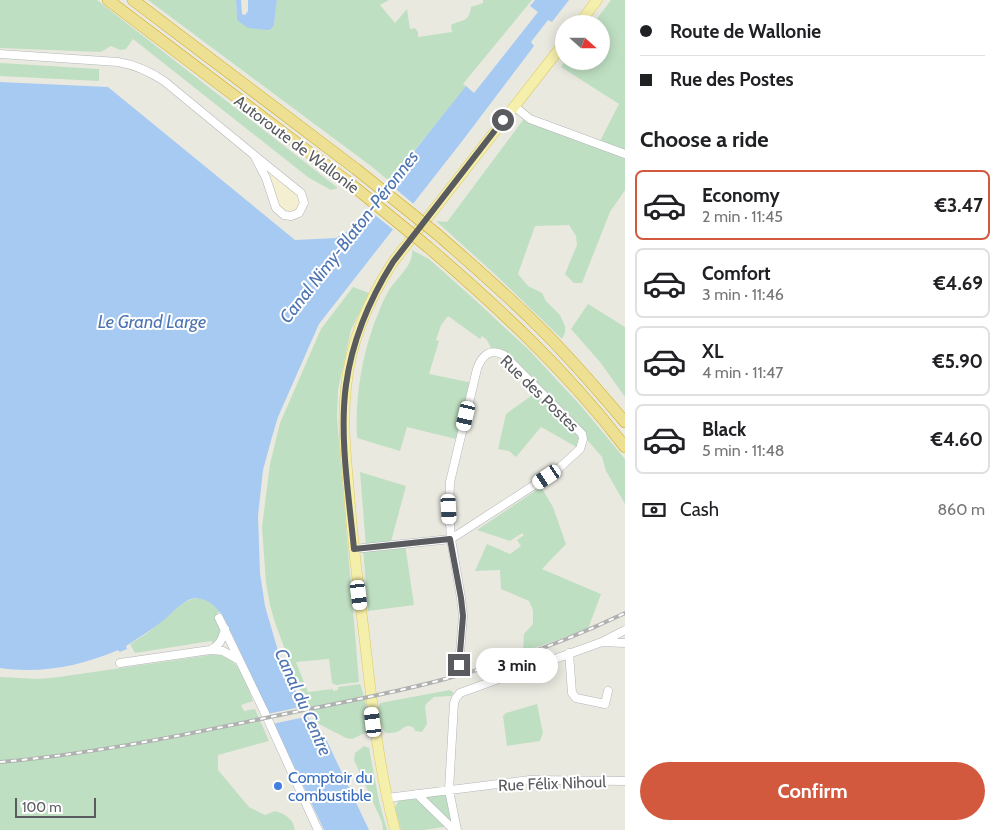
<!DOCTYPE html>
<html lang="en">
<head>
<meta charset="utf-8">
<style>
  body { margin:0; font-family:Cabin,sans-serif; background:#f6f6f6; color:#202124; height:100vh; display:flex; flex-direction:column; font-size:19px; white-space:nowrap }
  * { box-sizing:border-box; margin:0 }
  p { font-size:16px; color:#757577 }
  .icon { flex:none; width:28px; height:28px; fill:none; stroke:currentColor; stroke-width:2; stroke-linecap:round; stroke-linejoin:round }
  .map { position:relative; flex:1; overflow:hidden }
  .side { display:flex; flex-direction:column; background:#fff; width:375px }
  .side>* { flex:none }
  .banner { display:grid; align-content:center; height:110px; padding:0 15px; background:#fff }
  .needle { width:32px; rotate:111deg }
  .buttons { position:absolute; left:555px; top:15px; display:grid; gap:10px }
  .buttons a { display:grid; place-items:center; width:55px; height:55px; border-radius:50%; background:#fff; box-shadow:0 2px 12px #0003; font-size:25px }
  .scale { position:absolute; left:15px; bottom:12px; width:81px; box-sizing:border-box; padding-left:5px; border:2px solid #595b5f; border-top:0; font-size:14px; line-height:18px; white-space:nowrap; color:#595b5f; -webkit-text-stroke:4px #fff; paint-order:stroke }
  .end { position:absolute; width:22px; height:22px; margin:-11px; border:6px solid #595b5f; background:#fff; box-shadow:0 0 0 2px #fff }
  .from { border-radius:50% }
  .bubble { position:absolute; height:35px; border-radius:18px; background:#fff; box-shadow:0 2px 12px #0003; font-size:16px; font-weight:700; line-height:35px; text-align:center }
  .car { position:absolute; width:15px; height:30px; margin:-15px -8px; border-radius:6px; box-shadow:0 0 4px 1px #0007; background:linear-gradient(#fff 24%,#345 0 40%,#fff 0 76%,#345 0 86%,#fff 0) }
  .banner b { display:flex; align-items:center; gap:18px; height:48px; font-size:19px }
  .banner b+b { border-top:1px solid #e0e0e0 }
  .banner i { width:12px; height:12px; background:#202124 }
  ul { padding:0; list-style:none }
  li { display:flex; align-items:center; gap:15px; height:70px; margin:0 10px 8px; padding:0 5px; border:2px solid #e0e0e0; border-radius:8px }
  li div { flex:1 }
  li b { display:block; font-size:19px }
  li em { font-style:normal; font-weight:700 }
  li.current { border-color:#d2583e }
  li>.icon { width:45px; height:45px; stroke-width:1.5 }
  h2 { padding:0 15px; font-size:22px; line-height:60px }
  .pay { display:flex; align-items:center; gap:12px; height:55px; padding:0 15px; font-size:19px }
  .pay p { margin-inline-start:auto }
  .button { display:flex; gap:10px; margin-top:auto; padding:10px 15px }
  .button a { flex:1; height:58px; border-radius:30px; background:#d2583e; color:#fff; font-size:20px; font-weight:700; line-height:58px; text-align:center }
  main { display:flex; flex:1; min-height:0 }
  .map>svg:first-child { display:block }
  .green { fill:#bfdfc2 }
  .sand { fill:#f4efd1 }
  .water { fill:#a7caf3 }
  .pier { fill:#eae9e0 }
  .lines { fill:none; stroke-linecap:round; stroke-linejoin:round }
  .minor-casing { stroke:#b3b5b9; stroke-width:9 }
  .major-casing { stroke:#dec865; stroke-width:11 }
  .highway-casing { stroke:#cea81c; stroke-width:12 }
  .minor { stroke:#fff; stroke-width:8 }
  .major { stroke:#f4efab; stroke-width:10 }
  .highway { stroke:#eee092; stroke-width:11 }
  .rail-casing { stroke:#b0b1b1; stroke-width:4 }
  .rail { stroke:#fff; stroke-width:2; stroke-dasharray:5.5; stroke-linecap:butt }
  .highway-bridge-casing { stroke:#cea81c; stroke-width:12; stroke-linecap:butt }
  .highway-bridge { stroke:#eee092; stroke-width:11 }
  .route { stroke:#595b5f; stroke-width:6 }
  .shop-dot { fill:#3f7fe0; stroke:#fff; stroke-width:2 }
  .labels { text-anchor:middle; stroke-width:4; stroke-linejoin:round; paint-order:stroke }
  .street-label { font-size:16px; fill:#595b5f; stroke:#fff }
  .shop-label { font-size:16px; fill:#366cbe; stroke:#fff; text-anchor:start }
  .water-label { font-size:18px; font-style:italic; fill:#4e75b2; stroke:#fff }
</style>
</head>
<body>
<main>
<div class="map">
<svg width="625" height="830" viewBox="0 0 625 830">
  <rect width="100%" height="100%" fill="#eae9e0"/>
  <path class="green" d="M 0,0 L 97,0 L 338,188 L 331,190 L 309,178 L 133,39 L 126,49 L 120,50 L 111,46 L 101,52 L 0,48 Z
    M 148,0 L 236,0 L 237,20 L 274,25 L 277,0 L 389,0 L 380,5 L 395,23 L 407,9 L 410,29 L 415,28 L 418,32 L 418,37 L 452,32 L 451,25 C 462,19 469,23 471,7 L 483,3 L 483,0 L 532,0 L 463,84 L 466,86 L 456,100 L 389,181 L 371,166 Z
    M 611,0 L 625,0 L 625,190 L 610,212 L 582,283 L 574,283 L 565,274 L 577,245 L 576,236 L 569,225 L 535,226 L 518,274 L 528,286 L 542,293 L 546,301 L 560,315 L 565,326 L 565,333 L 562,339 L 498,277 L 436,221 L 447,222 L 526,116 L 600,141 L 619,104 L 561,67 L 565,61 L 601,61 L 601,24 L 593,24 Z
    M 0,63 L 99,69 L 99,81 L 0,76 Z
    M 412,250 L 429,259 L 474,299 L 529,350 L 581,406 L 625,459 L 625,504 L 606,471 L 602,457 L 583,435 L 580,449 L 541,427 L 516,457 L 509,451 L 498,449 L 506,414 L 538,391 L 504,355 L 493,352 L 487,340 L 482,336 L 480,339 L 448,316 L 441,325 L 436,340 L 439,341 L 429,374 L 473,383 L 460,440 L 407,427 L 400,451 L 357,438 C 355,400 361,360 374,324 C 378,314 382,302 388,292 C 395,279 414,266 412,250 Z
    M 353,287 L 369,293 L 351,330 L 338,390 L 337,418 L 359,682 L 336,685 L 332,683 L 329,659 L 296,662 L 308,692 L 333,689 L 333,691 L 338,690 L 338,687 L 360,684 C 365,698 370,716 367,732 L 352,739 L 346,738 L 319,724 L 316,720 L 301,692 L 275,623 L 270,605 L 266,583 L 262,527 L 270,464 L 280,423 L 321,329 Z
    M 588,304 L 625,327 L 625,397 L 600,362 L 571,329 Z
    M 360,472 L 406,486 L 390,545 L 405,544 L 414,605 L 368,611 L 363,548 L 366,547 Z
    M 541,487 L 553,507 L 566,544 L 542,569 L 601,594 L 588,629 L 523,652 L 524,634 L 533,624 L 533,610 L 529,601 L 501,589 L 500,570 L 475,571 L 487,544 L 510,554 L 521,546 L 517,540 L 524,535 L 522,533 L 510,541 L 477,530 Z
    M 200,598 C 209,600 214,604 220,611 L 216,615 L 225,629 L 214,644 L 211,641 L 135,653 L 130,644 L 146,634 L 183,603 L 192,599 Z
    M 217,654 C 244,664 244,677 253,701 L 241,705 L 244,711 L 255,709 L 269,741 L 218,755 L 218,770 L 249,807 L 265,815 L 275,811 C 285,814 293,818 295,830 L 0,830 L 0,677 L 38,679 L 59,677 Z
    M 450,690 L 454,693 L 451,696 L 434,697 L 427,703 L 425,706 L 427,724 L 422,732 L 415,731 L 414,728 C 407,724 405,727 399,731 C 395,733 390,733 386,733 C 380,725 374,713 380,703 Z
    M 537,704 L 543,733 L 540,741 L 507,746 L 503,716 L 506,713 Z
    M 364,746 L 369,748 L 379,801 L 387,830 L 383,830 L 382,822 L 354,760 L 355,753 Z
    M 446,793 L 452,819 L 450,826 L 424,830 L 401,830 L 395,808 L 399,799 Z"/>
  <path class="sand" d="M 254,155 L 301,193 L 299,213 L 279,212 Z"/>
  <path class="water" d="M 236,0 L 241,0 L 242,14 L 245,15 L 248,11 L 248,0 L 277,0 L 274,25 L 271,29 L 268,30 L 248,28 L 237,20 Z
    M 535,0 L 569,0 L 552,22 L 548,20 L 531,42 L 534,46 L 463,140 L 319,324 L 278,417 L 272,437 L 263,470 L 258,516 L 260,573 L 265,606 L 278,651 L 318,739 L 325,737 L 369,830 L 324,830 L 225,620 C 216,604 199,590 182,604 C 175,609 170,615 164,620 C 152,629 139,638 126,646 L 127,649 L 120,652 L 118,650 C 81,666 41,674 0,668 L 0,82 L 108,87 L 295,240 L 336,238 L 354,227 L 466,86 L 474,93 L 538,12 L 530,6 Z"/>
  <path class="pier" d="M 387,182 L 415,205 L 395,231 L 366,208 Z
    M 306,706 L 310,716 L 272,724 L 267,714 Z"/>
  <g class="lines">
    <g class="minor-casing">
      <path id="minor" d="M 0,54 L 118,62 C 136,65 149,71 164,81 L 254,155 L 266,178 L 276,208 L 284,215 L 291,216 L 299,213 L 304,203 L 301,193 L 254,155
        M 514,106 L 530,119 L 625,154
        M 354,549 L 451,539 L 556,471 L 580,449 L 583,439 L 582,434 L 504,355 C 490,348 482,355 477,369 L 450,482 L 449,509 L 451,539 L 461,598 L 463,616 L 459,665
        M 219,618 L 264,711 L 318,830
        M 602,642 L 625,630
        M 210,650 C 220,645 222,640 225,629
        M 569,653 L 572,693 L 576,698 L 605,704 L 608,691
        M 120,663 L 210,650 L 223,651 L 237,659
        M 417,794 L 454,830
        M 387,798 L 530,780 L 625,781
        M 457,830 L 449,790 L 454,703 L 456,698 L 460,693 L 602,642 L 625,643"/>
    </g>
    <g class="major-casing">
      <path id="major" d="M 579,24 L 597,0
        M 395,830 C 376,759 371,690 362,617 C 357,576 352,535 349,493 C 346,458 342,423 346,388 C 350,343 369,299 393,262 L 564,43"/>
    </g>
    <g class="highway-casing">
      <path id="highway" d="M 108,0 L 347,181
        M 133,0 L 356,169
        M 437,234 C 471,264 505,293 537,325 C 568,355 597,389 625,422
        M 428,247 C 499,308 568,372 625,447"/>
    </g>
    <use href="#minor" class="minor"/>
    <use href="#major" class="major"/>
    <use href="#highway" class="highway"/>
    <g class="rail-casing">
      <path id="rail" d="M 0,762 C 93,754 184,735 275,716 C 343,702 411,690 477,670 C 528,655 577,636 625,613"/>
    </g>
    <use href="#rail" class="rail"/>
    <g class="highway-bridge-casing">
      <path id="highway-bridge" d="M 356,169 L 437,234
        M 347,181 L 428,247"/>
    </g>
    <use href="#highway-bridge" class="highway-bridge"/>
  </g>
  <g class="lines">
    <path class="route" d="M 459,665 L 463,616 L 461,598 L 450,539 L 354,549 C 349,497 339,436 346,385 C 352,341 369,300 393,262 L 503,120"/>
  </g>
  <circle class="shop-dot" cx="278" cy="786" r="5"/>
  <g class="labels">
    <g class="street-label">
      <text transform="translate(297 144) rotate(37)" y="6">Autoroute de Wallonie</text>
      <text transform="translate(540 393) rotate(44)" y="6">Rue des Postes</text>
      <text transform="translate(552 783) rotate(-2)" y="6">Rue Félix Nihoul</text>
    </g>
    <g class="shop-label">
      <text x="288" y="783">Comptoir du<tspan x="288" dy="18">combustible</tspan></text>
    </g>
    <g class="water-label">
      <text transform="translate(349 237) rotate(-52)" y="6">Canal Nimy-Blaton-Péronnes</text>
      <text x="152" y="328">Le Grand Large</text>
      <text transform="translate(303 702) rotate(66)" y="6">Canal du Centre</text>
    </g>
  </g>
</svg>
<div class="buttons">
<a><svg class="needle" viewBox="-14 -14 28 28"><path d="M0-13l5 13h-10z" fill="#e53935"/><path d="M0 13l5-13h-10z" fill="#757577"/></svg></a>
</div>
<div class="scale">100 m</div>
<i class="end from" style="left:503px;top:120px"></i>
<i class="end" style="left:459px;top:665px"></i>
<div class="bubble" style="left:476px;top:648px;width:82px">3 min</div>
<i class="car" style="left:466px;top:416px;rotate:193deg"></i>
<i class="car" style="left:547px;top:477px;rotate:236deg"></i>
<i class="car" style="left:449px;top:509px;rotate:177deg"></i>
<i class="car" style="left:359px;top:595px;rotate:173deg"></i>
<i class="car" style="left:373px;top:722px;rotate:353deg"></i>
</div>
<section class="side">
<div class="banner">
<b><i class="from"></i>Route de Wallonie</b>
<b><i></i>Rue des Postes</b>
</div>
<h2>Choose a ride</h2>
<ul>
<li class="current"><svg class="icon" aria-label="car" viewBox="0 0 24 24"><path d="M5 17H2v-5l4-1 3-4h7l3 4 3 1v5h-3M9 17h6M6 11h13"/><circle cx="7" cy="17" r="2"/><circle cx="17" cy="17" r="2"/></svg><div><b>Economy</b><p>2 min · 11:45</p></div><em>€3.47</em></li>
<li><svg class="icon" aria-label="car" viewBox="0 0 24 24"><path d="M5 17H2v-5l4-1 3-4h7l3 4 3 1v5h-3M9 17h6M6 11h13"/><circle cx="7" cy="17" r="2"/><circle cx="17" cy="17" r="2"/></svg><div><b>Comfort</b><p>3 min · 11:46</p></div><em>€4.69</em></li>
<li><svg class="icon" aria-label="car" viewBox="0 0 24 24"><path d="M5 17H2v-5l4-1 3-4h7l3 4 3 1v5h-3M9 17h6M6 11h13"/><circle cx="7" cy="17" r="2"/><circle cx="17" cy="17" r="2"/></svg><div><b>XL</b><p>4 min · 11:47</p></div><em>€5.90</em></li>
<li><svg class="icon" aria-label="car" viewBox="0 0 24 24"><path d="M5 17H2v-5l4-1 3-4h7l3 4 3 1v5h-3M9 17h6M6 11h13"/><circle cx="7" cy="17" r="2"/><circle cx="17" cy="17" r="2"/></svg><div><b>Black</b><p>5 min · 11:48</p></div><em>€4.60</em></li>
</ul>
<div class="pay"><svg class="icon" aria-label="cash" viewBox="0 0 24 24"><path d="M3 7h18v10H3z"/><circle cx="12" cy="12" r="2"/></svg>Cash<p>860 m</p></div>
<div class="button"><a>Confirm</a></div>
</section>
</main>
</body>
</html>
